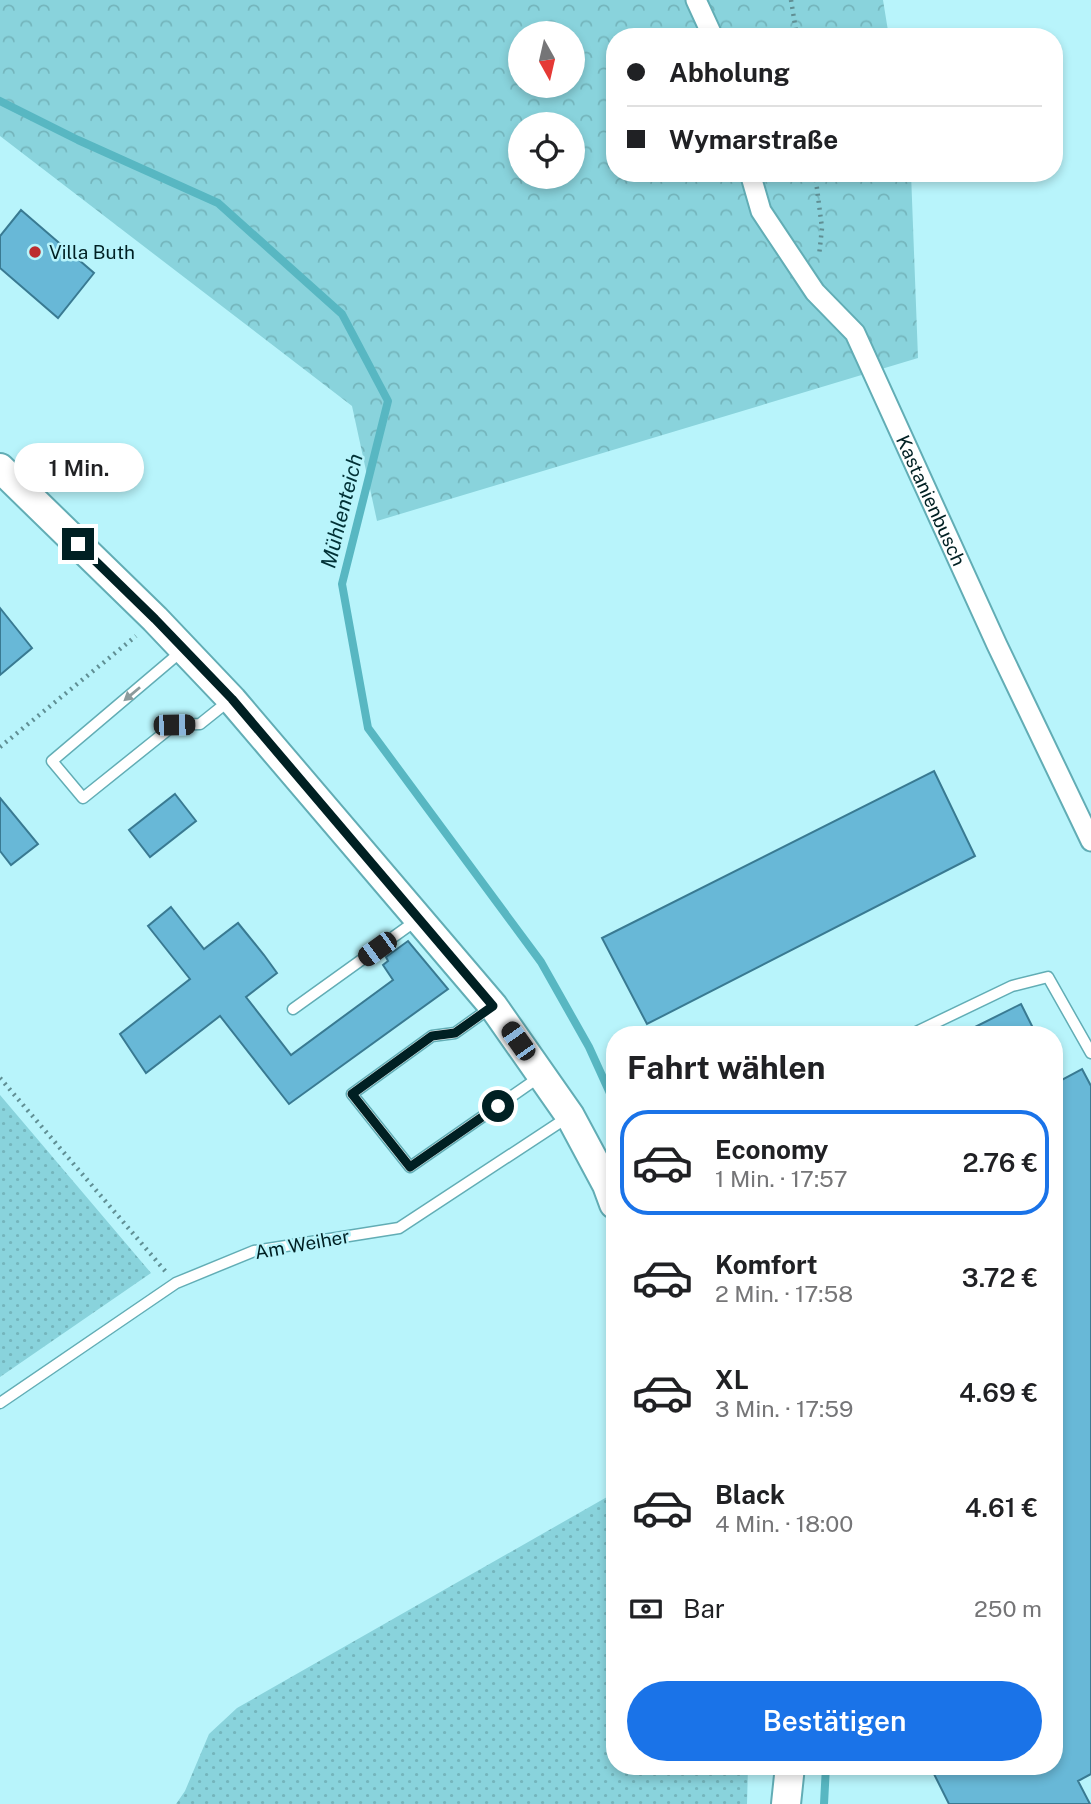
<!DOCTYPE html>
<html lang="de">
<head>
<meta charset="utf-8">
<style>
  body { margin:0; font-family:"Public Sans",sans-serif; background:#f2f2f2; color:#202124; height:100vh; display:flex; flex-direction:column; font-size:26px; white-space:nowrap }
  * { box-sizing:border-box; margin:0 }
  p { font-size:23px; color:#757577 }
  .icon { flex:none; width:38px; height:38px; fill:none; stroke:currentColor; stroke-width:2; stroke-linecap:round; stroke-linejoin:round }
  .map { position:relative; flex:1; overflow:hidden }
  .panel { position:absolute; left:606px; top:1026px; width:457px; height:749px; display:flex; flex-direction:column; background:#fff; border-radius:28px; box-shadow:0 4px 10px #0003 }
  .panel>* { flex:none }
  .banner { position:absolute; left:606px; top:28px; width:457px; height:154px; border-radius:28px; box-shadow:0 4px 10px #0003; display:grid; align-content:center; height:154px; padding:0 21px; background:#fff }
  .needle { width:46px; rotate:172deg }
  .tools { position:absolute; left:508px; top:21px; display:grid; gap:14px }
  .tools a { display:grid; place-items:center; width:77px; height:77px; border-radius:50%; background:#fff; box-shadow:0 4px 10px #0003; font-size:35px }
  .end { position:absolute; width:32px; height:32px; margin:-16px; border:9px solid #002023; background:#fff; box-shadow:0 0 0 4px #fff }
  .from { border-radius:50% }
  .bubble { position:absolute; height:49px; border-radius:24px; background:#fff; box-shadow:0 4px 10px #0003; font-size:23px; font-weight:600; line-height:49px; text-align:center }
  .car { position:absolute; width:21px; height:42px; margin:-21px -10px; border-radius:9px; box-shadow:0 0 5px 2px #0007; background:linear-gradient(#222 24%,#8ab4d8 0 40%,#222 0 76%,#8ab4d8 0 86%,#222 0) }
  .banner b { display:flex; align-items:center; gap:24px; height:66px; font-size:26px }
  .banner b+b { border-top:2px solid #e0e0e0 }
  .banner i { width:18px; height:18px; background:#202124 }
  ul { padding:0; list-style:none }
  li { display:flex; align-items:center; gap:21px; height:105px; margin:0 14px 10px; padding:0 7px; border:4px solid transparent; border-radius:28px }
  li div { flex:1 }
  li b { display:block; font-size:26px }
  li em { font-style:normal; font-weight:600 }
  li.on { border-color:#1a73e8 }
  li>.icon { width:63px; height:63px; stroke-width:1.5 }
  h2 { padding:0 21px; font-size:32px; line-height:84px }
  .pay { display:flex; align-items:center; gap:18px; height:77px; padding:0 21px; font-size:26px }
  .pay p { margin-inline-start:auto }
  .primary-button { display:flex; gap:14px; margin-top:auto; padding:14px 21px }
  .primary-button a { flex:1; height:80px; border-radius:42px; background:#1a73e8; color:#fff; font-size:28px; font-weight:600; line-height:80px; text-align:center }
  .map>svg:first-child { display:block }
  .green { fill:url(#green-dots) }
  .forest { fill:url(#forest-crowns); fill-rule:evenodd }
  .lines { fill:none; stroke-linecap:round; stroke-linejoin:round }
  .stream { stroke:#58b7c2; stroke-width:8 }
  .building { fill:#68b8d7; stroke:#397a92; stroke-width:2 }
  .lane-casing { stroke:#62adb5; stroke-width:13 }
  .street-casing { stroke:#62adb5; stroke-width:23 }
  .secondary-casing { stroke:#62adb5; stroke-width:32 }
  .path { stroke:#608f94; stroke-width:4.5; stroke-dasharray:2 5; stroke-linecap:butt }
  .lane { stroke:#fff; stroke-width:10 }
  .street { stroke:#fff; stroke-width:19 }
  .secondary { stroke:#fff; stroke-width:28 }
  .oneway { fill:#8c9b9c }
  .route { stroke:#002023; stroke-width:9 }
  .poi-dot { fill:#bc2c2e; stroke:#b8f4fb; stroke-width:2.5 }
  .labels { text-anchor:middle; stroke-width:5; stroke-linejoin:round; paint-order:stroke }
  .poi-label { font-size:19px; fill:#002023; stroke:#b8f4fb; text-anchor:start }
  .street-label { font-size:19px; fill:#002023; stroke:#b8f4fb }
  .water-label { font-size:21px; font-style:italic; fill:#013136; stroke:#b8f4fb }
</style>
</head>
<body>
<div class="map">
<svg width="1091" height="1804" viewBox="0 0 1091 1804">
  <defs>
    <pattern id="green-dots" width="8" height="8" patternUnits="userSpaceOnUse" patternTransform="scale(1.75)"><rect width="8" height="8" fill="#89d3dc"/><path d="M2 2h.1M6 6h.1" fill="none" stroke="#74b5bc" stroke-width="1.8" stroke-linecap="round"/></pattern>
    <pattern id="forest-crowns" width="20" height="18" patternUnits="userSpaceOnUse" patternTransform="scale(1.75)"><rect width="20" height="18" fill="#89d3dc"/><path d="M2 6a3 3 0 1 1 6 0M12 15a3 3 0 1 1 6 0" fill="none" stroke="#74b5bc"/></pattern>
  </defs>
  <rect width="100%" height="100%" fill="#b8f4fb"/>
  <path class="green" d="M 0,1095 L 151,1273 L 0,1377 Z
    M 614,1493 L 614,1766 L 748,1766 L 747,1804 L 176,1804 L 185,1791 L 209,1734 L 237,1708 Z"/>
  <path class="forest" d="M 0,0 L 883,0 L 889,37 L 614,37 L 614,173 L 911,173 L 918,358 L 377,521 L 352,406 L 0,136 ZM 520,33 L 572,33 L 572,86 L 520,86 ZM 520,124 L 572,124 L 572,177 L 520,177 Z"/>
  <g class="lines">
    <path class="stream" d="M 0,101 L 78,140 L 218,203 L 342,314 L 388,401 L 342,584 L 368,728 L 541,962 L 589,1047 L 614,1102
      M 824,1804 L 826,1766"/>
  </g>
  <path class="building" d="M 21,210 L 94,273 L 58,318 L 0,268 L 0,236 Z
    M 0,608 L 32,648 L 0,675 Z
    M 934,771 L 975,856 L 647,1024 L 602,938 Z
    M 175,794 L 196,821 L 150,857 L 129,830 Z
    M 0,798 L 38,844 L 11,865 L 0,851 Z
    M 171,907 L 204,949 L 238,923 L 264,955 L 277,973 L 246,997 L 291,1055 L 393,980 L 383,965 L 388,961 L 386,957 L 408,941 L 448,989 L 289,1104 L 220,1016 L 146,1073 L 120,1034 L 190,979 L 148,926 Z
    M 1021,1004 L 1036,1034 L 961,1034 Z
    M 1082,1069 L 1091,1086 L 1091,1774 L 1078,1781 L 1090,1804 L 949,1804 L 930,1766 L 1054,1766 L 1054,1084 Z"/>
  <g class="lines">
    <g class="lane-casing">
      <path id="lane" d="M 183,650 L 52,761 L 83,798 L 174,725 L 200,724 L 230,700
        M 490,1008 L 455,1033 L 432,1036 L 352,1094 L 410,1167 L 538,1078
        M 293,1009 L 417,920
        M 912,1034 L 1012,986 L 1048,977 L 1091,1053
        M 0,1403 L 176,1283 L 254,1251 L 399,1228 L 568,1117"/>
    </g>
    <g class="street-casing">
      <g id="street">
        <path d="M 696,0 L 713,37"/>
        <path id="s1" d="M 750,173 L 761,211 L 815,292 L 855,333 L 997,645 L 1091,841"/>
      </g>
    </g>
    <g class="secondary-casing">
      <path id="secondary" d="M 0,468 L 155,619 L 232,700 L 493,1006 L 570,1116 L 607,1185 L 614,1204
        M 786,1804 L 790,1766"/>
    </g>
    <path class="path" d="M 791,0 L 797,37
      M 815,173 L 822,228 L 819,256
      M 0,747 L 136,636
      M 0,1078 L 166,1272"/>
    <use href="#lane" class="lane"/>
    <use href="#street" class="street"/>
    <use href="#secondary" class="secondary"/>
  </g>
  <defs><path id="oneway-solid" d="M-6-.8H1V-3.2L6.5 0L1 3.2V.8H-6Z" transform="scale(1.75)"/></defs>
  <use class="oneway" href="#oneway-solid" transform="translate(132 694) rotate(140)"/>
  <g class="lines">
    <path class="route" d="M 78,544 L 155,619 L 232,699 L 493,1006 L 455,1033 L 432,1036 L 352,1094 L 410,1167 L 498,1106"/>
  </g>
  <circle class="poi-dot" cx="35" cy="252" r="7"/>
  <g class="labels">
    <g class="poi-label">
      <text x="49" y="259">Villa Buth</text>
    </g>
    <g class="street-label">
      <text dy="7" stroke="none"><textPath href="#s1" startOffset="378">Kastanienbusch</textPath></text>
      <text transform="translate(302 1244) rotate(-10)" y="7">Am Weiher</text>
    </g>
    <g class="water-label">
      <text transform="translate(342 511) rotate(-76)" y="7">Mühlenteich</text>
    </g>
  </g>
</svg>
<div class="tools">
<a><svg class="needle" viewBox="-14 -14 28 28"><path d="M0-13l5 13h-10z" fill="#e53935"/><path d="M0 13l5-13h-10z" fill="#757577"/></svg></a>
<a><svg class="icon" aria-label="locate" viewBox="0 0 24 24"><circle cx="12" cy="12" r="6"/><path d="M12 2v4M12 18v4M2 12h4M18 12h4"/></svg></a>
</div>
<i class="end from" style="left:498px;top:1106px"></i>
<i class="end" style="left:78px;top:544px"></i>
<div class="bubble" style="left:14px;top:443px;width:130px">1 Min.</div>
<i class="car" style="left:174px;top:725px;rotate:89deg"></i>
<i class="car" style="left:377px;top:949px;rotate:234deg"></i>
<i class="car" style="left:518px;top:1041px;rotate:325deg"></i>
<div class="banner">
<b><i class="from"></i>Abholung</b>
<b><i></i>Wymarstraße</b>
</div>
<section class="panel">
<h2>Fahrt wählen</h2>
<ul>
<li class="on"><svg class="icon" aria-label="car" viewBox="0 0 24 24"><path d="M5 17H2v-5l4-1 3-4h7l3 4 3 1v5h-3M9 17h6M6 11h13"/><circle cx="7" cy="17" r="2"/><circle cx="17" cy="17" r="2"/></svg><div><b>Economy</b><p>1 Min. · 17:57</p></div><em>2.76 €</em></li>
<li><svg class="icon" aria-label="car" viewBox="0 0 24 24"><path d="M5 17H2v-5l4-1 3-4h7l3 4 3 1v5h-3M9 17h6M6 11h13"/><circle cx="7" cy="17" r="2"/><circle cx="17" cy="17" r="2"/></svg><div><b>Komfort</b><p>2 Min. · 17:58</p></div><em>3.72 €</em></li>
<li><svg class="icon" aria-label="car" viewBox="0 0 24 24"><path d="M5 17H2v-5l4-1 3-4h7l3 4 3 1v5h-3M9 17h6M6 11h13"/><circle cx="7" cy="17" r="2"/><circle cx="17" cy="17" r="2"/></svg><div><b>XL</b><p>3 Min. · 17:59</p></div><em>4.69 €</em></li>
<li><svg class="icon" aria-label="car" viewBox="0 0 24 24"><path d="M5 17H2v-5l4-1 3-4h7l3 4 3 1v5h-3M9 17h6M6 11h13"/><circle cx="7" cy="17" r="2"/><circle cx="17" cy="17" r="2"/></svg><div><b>Black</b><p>4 Min. · 18:00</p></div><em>4.61 €</em></li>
</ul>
<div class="pay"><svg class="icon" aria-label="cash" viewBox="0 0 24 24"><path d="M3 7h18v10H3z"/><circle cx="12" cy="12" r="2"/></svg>Bar<p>250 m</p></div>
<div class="primary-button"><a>Bestätigen</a></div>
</section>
</div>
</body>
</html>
